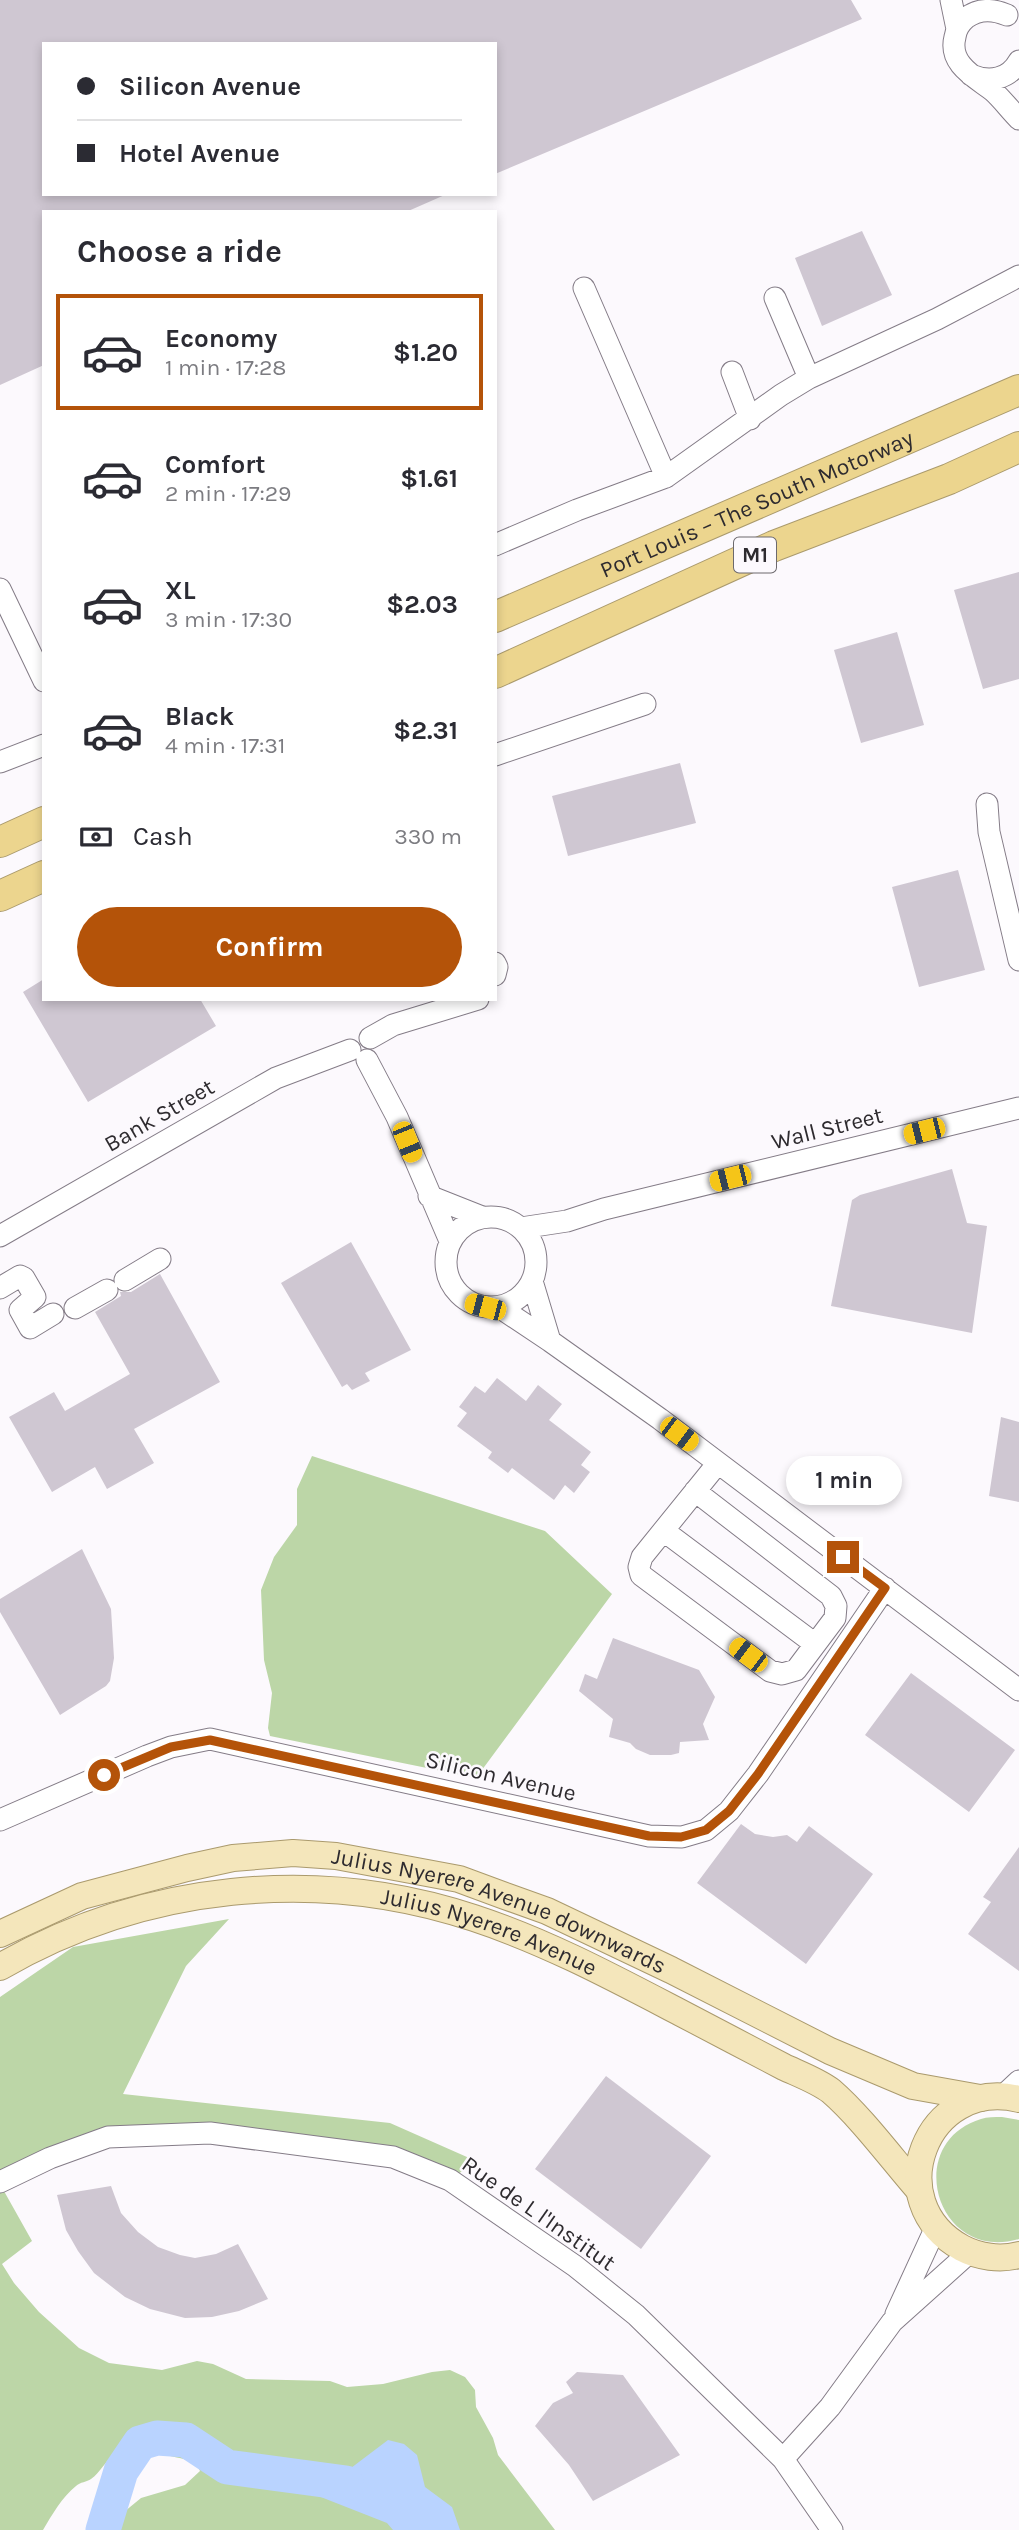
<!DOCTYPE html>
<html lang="en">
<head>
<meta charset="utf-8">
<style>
  body { margin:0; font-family:Karla,sans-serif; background:#f7f7f7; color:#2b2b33; height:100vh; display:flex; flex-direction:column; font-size:26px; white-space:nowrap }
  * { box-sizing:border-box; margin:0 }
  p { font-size:23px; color:#7c7c81 }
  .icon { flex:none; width:38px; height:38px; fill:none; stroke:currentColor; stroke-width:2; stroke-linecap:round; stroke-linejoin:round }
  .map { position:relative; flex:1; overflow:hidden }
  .panel { position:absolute; left:42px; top:210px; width:455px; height:791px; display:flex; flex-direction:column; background:#fff; border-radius:0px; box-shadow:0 4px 10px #0003 }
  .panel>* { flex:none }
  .top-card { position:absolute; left:42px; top:42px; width:455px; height:154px; border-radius:0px; box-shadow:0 4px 10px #0003; display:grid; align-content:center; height:154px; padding:0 35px; background:#fff }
  .end { position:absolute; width:32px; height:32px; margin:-16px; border:9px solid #b45309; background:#fff; box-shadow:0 0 0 4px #fff }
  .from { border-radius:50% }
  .bubble { position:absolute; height:49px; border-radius:24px; background:#fff; box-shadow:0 4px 10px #0003; font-size:23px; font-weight:700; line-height:49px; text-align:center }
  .car { position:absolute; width:21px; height:42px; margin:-21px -10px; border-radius:9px; box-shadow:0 0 5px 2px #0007; background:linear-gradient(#f5c518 24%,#345 0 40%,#f5c518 0 76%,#345 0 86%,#f5c518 0) }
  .top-card b { display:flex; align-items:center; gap:24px; height:66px; font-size:26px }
  .top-card b+b { border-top:2px solid #e1e1e2 }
  .top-card i { width:18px; height:18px; background:#2b2b33 }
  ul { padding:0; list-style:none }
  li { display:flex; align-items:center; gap:21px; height:116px; margin:0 14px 10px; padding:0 21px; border:4px solid transparent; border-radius:0px }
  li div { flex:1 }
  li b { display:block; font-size:26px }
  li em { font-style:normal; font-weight:700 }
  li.active { border-color:#b45309 }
  li>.icon { width:63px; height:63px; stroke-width:1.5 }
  h2 { padding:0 35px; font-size:32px; line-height:84px }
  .pay { display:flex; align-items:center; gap:18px; height:77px; padding:0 35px; font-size:26px }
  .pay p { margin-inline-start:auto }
  .cta { display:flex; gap:14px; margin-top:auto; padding:14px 35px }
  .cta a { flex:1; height:80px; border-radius:42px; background:#b45309; color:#fff; font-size:28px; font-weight:700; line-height:80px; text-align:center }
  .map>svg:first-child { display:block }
  .green { fill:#bcd6a7 }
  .water { fill:#b9d3ff }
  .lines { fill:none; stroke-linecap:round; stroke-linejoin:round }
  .river { stroke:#b9d3ff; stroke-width:35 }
  .building { fill:#cfc7d2 }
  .minor-casing { stroke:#847c87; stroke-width:23 }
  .major-casing { stroke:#aa9a6d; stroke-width:28 }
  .highway-casing { stroke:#aa9a6d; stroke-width:32 }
  .minor { stroke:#fff; stroke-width:21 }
  .major { stroke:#f4e6bb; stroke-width:26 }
  .highway { stroke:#ecd58e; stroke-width:30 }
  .route { stroke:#b45309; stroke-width:9 }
  .labels { text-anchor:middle; stroke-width:5; stroke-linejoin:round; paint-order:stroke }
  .shield { fill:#fcf9fd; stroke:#6c696d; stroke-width:2 }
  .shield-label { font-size:21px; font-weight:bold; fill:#2e2b2f }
  .street-label { font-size:23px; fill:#2e2b2f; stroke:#fcf9fd }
</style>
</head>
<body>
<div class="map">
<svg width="1019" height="2530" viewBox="0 0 1019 2530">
  <rect width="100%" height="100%" fill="#fcf9fd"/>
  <path class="green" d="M 312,1456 L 545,1531 L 612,1594 L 476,1778 L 270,1736 L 268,1728 L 272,1693 L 264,1660 L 261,1590 L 274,1557 L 297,1525 L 297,1489 Z
    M 229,1919 L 186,1966 L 123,2094 L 390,2123 L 476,2161 L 450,2180 L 332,2150 L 109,2137 L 0,2182 L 0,1997 L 73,1947 Z
    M 1002,2117 L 1019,2120 L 1019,2239 C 936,2263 902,2143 981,2119 C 987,2117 995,2117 1002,2117 Z
    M 0,2184 L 32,2241 L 2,2264 L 14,2283 L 39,2312 L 79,2348 L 109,2363 L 162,2370 L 197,2361 L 213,2364 L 246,2379 L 330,2381 L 347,2387 L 383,2384 L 432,2372 L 450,2370 L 465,2377 L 475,2390 L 476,2407 L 493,2438 L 498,2455 L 555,2530 L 112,2530 L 113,2521 L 141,2498 L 185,2485 L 200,2471 L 196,2463 C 181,2457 128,2446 114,2455 C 105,2461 100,2473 91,2479 C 87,2482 80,2482 76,2486 C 62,2497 52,2515 43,2530 L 0,2530 Z"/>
  <path class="water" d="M 388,2440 L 404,2444 L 417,2455 L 425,2487 L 452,2507 L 460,2530 L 393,2530 L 387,2523 L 303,2490 L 297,2472 L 347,2471 Z"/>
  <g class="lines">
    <path class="river" d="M 103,2530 L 121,2471 L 140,2443 L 157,2438 L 186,2440 L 227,2467 L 346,2483"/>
  </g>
  <path class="building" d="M 0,0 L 851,0 L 862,19 L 495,174 L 495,44 L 44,44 L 44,194 L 447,194 L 406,212 L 44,212 L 44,365 L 0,385 Z
    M 862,231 L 892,295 L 822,326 L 795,258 Z
    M 1019,572 L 1019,679 L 983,689 L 954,590 Z
    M 897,632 L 924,725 L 861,743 L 834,650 Z
    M 680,763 L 696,823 L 568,856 L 552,796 Z
    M 958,870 L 985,970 L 919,987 L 892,887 Z
    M 44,979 L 44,999 L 200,999 L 216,1026 L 88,1102 L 23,992 Z
    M 952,1169 L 967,1223 L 987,1226 L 972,1333 L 831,1306 L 852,1200 L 860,1195 Z
    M 351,1242 L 411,1350 L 365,1373 L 370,1381 L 352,1390 L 347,1384 L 342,1387 L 281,1283 Z
    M 160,1274 L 220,1382 L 134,1429 L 154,1463 L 107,1489 L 95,1467 L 52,1492 L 9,1417 L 54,1392 L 65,1411 L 130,1374 L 95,1312 L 121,1296 L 120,1292 L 131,1292 Z
    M 497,1378 L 526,1401 L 538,1385 L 562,1404 L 549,1420 L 591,1452 L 581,1465 L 590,1472 L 574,1493 L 565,1485 L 554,1500 L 512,1468 L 508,1473 L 488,1458 L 492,1452 L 457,1426 L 467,1413 L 459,1407 L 475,1386 L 485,1393 Z
    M 1001,1417 L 1019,1422 L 1019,1502 L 989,1496 Z
    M 82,1549 L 111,1609 L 114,1658 L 110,1681 L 106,1686 L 60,1715 L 0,1612 L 0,1599 Z
    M 613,1638 L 699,1670 L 715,1697 L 703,1724 L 709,1740 L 680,1742 L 679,1753 L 671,1755 L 650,1755 L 636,1749 L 630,1743 L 609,1737 L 613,1719 L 579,1691 L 585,1674 L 597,1679 Z
    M 911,1673 L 1015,1750 L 969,1812 L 865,1735 Z
    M 741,1824 L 755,1834 L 773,1837 L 787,1835 L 797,1842 L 809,1826 L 873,1874 L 806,1964 L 697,1883 Z
    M 1019,1847 L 1019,1971 L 968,1934 L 991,1902 L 983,1897 Z
    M 606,2076 L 711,2156 L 641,2249 L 535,2169 Z
    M 111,2186 L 121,2213 L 138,2232 L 158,2247 L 180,2255 L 195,2258 L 216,2254 L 238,2244 L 268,2299 L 239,2311 L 212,2317 L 185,2318 L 150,2309 L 125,2297 L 94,2273 L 78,2251 L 66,2230 L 57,2195 Z
    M 577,2372 L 623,2375 L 680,2455 L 593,2501 L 569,2465 L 535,2426 L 553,2403 L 573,2393 L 566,2382 Z"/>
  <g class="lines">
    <g class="minor-casing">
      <path id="minor" d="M 951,0 L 957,29
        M 1007,15 C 993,9 979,8 966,18 C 960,23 956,29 955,37 C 948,64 975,77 993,91 C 1002,99 1010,110 1019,119
        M 971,75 C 990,83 1009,79 1019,61
        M 584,288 L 666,477
        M 775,298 L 809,378
        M 732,372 L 750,419
        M 495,545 L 577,510 L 666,477 L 781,395 L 809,378 L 937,319 L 1019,276
        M 0,589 L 44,681
        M 495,755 L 645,704
        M 0,762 L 44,745
        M 987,804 L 989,832 L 1019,960
        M 495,963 L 497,967 L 495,975
        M 370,1038 L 393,1025 L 478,999
        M 367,1060 L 397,1117 L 450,1241
        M 429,1196 L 482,1217
        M446 1262a45 45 0 1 1 90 0a45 45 0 1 1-90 0Z
        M 521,1228 L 567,1221 L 604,1209 L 1019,1108
        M 0,1236 L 276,1078 L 350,1050
        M 125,1280 L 160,1259
        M 532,1281 L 550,1341
        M 0,1288 L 20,1276 L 24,1278 L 35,1297 L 20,1310 L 30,1328 L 53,1314
        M 499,1307 L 550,1341 L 660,1419 L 1019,1690
        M 75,1308 L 107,1290
        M 695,1491 L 831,1596 L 836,1606 L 835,1618 L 796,1670 L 782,1674 L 770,1671 L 641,1575 L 639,1567 L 642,1557 L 718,1463
        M 664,1531 L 815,1644
        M 0,1820 L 147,1756 L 171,1747 L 210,1739 L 649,1836 L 682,1837 L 706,1830 L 729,1811 L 758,1774 L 885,1588
        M 1003,2096 L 1019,2081
        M 0,2182 L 50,2158 L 108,2137 L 210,2133 L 393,2157 L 450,2180 L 575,2266 L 636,2315 L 783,2459 L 832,2530
        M 896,2314 L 936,2227
        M 783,2459 L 830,2407 L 892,2322 L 970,2252"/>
    </g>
    <g class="major-casing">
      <g id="major">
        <path id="s1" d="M 0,1934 L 82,1896 L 187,1868 L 233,1858 L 293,1853 L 336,1856 L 459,1879 L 505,1896 L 547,1911 L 671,1970 L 830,2051 L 913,2086 L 980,2098"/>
        <path id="s2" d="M 0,1967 C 143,1884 317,1866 474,1918 C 547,1942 614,1978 681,2013 C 715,2031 750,2049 784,2067 C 799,2074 818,2081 831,2091 C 861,2117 892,2159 919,2190"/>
        <path d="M 1019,2099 C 926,2077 878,2202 962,2248 C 979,2257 1000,2260 1019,2255"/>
      </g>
    </g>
    <g class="highway-casing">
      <g id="highway">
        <path id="s3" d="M 495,617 L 1019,390"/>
        <path d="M 495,673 L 774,546 L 949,479 L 1019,447"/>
        <path d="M 0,842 L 44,822"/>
        <path d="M 0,896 L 44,876"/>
      </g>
    </g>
    <use href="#minor" class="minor"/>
    <use href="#major" class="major"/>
    <use href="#highway" class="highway"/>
  </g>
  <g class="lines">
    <path class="route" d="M 104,1775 L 171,1747 L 210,1740 L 649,1836 L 681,1837 L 706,1830 L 729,1811 L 758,1774 L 885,1588 L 843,1557"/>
  </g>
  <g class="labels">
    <rect class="shield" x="734" y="537.5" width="42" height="35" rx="5"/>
    <g class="shield-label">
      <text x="755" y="562">M1</text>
    </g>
    <g class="street-label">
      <text dy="8" stroke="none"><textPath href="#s3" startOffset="285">Port Louis – The South Motorway</textPath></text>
      <text transform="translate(159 1115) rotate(-30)" y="8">Bank Street</text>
      <text transform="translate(827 1128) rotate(-14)" y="8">Wall Street</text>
      <text transform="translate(501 1776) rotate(13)" y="8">Silicon Avenue</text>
      <text dy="8" stroke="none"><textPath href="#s1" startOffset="522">Julius Nyerere Avenue downwards</textPath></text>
      <text dy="8" stroke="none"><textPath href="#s2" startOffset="509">Julius Nyerere Avenue</textPath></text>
      <text transform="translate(539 2213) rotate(35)" y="8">Rue de L l'Institut</text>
    </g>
  </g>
</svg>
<i class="end from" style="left:104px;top:1775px"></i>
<i class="end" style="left:843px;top:1557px"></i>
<div class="bubble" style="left:786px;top:1456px;width:116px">1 min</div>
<i class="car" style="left:924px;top:1131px;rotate:256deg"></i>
<i class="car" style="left:407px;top:1142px;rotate:158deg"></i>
<i class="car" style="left:730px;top:1178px;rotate:256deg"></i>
<i class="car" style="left:485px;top:1307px;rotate:285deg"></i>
<i class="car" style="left:679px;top:1434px;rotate:127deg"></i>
<i class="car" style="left:748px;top:1655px;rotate:307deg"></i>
<div class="top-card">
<b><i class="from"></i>Silicon Avenue</b>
<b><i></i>Hotel Avenue</b>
</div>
<section class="panel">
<h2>Choose a ride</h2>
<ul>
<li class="active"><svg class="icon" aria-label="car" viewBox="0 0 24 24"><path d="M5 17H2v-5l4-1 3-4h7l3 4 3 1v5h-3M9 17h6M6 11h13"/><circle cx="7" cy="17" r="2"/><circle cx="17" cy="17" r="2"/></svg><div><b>Economy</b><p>1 min · 17:28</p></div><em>$1.20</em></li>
<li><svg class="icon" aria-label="car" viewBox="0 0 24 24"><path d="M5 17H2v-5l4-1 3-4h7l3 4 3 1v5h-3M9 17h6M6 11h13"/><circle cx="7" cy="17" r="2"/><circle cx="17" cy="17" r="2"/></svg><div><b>Comfort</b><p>2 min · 17:29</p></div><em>$1.61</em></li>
<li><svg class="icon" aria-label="car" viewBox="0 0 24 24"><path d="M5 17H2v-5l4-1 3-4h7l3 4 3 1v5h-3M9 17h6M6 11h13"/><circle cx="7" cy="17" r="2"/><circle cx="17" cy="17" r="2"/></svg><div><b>XL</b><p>3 min · 17:30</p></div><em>$2.03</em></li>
<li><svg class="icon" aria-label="car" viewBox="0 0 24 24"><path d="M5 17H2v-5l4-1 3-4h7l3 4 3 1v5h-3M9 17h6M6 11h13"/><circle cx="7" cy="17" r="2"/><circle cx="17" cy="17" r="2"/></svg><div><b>Black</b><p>4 min · 17:31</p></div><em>$2.31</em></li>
</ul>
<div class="pay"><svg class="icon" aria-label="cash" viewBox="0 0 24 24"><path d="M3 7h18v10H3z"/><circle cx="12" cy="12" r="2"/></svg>Cash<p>330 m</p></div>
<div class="cta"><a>Confirm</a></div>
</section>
</div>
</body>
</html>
